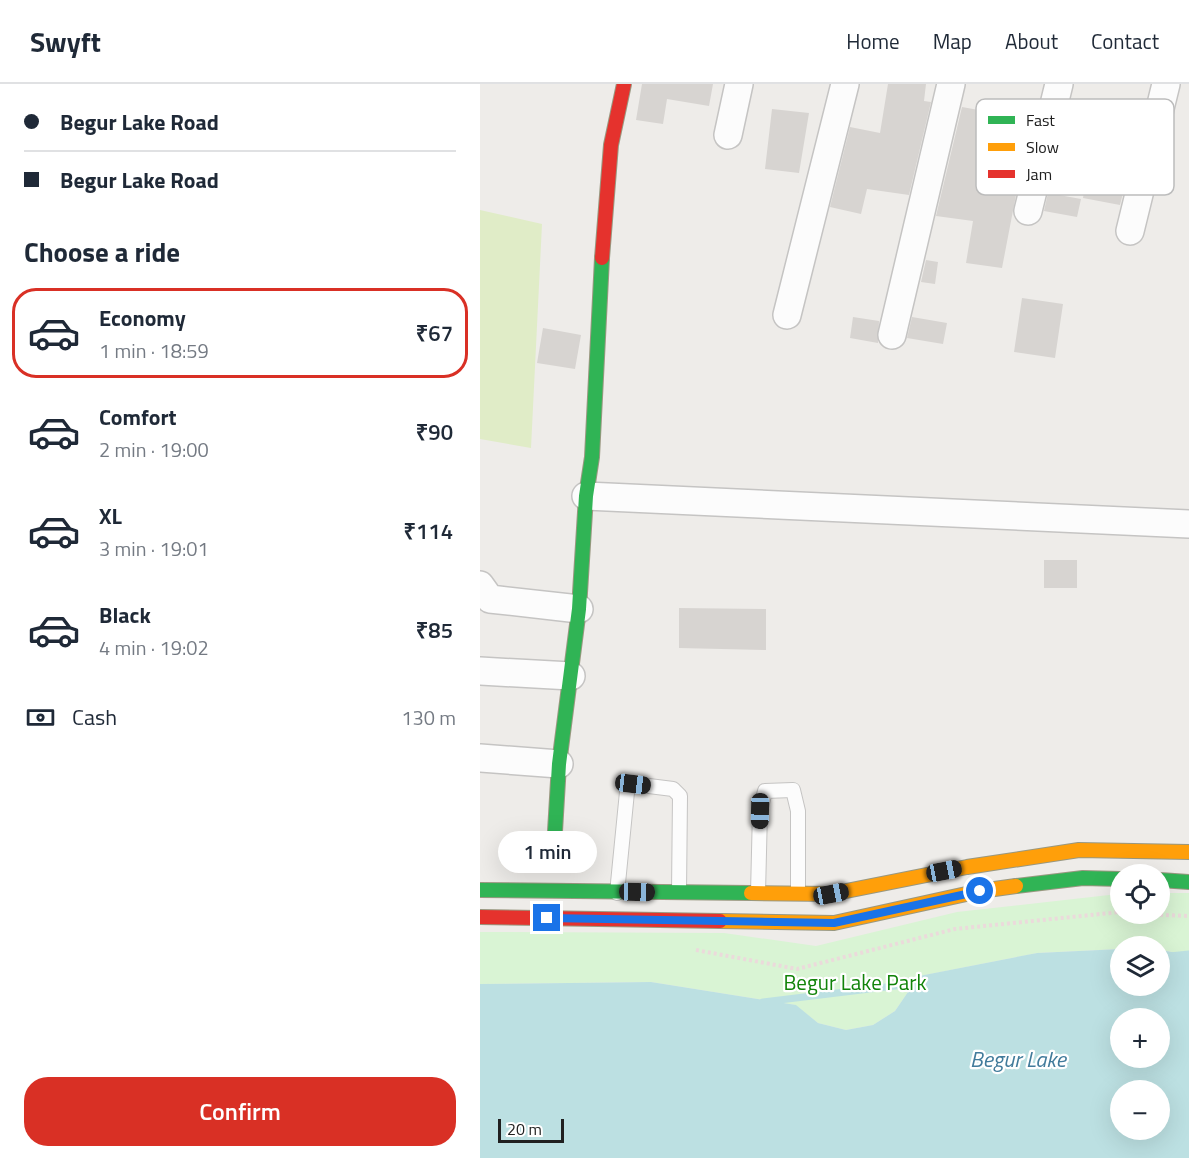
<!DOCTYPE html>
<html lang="en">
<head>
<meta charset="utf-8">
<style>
  body { margin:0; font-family:"Titillium Web",sans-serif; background:#f2f2f3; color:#1f2937; height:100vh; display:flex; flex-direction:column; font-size:22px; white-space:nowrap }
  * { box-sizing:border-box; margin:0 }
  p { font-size:20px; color:#747a83 }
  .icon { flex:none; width:33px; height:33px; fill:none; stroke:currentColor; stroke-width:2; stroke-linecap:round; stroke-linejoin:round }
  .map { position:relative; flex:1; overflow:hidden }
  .sheet { display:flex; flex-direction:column; background:#fff; width:480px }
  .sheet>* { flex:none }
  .guide { display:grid; align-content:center; height:132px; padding:0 24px; background:#fff }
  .fabs { position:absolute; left:630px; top:780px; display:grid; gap:12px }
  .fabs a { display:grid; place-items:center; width:60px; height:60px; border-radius:50%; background:#fff; box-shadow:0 6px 24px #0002; font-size:30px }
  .scale { position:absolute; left:18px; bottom:15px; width:66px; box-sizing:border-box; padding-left:6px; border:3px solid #202020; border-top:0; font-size:16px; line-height:21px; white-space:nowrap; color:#202020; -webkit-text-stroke:4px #fff; paint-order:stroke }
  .end { position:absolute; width:27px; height:27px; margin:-14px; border:8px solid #1a73e8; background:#fff; box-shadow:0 0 0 3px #fff }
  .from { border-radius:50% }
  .bubble { position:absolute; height:42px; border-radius:21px; background:#fff; box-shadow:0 6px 24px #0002; font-size:20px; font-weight:600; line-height:42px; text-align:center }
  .car { position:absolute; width:18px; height:36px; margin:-18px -9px; border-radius:8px; box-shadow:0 0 4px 2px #0007; background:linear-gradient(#222 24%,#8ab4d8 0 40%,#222 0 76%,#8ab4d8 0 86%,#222 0) }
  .guide b { display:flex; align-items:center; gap:21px; height:57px; font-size:22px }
  .guide b+b { border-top:2px solid #e0e1e3 }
  .guide i { width:15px; height:15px; background:#1f2937 }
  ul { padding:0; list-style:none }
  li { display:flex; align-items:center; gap:18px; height:90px; margin:0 12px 9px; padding:0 12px; border:3px solid transparent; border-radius:24px }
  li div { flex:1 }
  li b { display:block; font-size:22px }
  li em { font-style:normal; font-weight:600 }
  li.current { border-color:#d93025 }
  li>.icon { width:54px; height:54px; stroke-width:1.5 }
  h2 { padding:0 24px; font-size:27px; line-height:72px }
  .pay { display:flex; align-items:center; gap:15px; height:66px; padding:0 24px; font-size:22px }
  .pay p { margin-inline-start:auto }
  .cta { display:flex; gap:12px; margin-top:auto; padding:12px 24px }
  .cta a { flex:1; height:69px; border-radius:24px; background:#d93025; color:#fff; font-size:24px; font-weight:600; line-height:69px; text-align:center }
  header { display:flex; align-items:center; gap:36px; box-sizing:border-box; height:84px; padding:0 30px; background:#fff; border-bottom:2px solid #e0e1e3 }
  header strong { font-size:28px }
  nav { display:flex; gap:33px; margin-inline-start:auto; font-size:21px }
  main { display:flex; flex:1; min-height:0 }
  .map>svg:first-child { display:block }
  .grass { fill:#e0ecc7 }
  .park { fill:#d9f4d4 }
  .water { fill:#bce0e2; fill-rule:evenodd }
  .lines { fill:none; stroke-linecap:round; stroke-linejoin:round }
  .stream { stroke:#bce0e2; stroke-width:7 }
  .building { fill:#d7d4d1 }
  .lane-casing { stroke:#c5c4c3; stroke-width:16 }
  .street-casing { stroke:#c5c4c3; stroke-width:30 }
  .fast-casing { stroke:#999880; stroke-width:16 }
  .slow-casing { stroke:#999880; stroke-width:16 }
  .jam-casing { stroke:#999880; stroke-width:16 }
  .path { stroke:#ebdadb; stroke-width:4; stroke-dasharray:3 3; stroke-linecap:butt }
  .lane { stroke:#fcfcfc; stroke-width:14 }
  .street { stroke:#fcfcfc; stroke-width:27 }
  .fast { stroke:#30b455; stroke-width:14 }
  .slow { stroke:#ff9f0a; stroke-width:14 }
  .jam { stroke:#e5322d; stroke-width:14 }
  .route { stroke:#1a73e8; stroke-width:8 }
  .labels { text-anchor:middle; stroke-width:4.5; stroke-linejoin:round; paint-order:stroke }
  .park-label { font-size:21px; fill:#118309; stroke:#fff }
  .water-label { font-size:22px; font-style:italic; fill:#417b9b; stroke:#fff }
  .key { fill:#fff; stroke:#bcbcbc; stroke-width:1.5 }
  .key-label { font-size:16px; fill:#202020 }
</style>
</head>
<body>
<header>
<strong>Swyft</strong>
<nav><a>Home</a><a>Map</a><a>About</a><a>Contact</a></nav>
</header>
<main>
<section class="sheet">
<div class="guide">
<b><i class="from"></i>Begur Lake Road</b>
<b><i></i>Begur Lake Road</b>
</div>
<h2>Choose a ride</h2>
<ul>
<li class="current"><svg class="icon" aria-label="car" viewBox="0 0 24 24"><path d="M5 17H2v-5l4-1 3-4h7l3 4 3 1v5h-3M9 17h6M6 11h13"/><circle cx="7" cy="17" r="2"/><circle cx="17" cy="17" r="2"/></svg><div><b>Economy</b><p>1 min · 18:59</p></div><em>₹67</em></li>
<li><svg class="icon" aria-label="car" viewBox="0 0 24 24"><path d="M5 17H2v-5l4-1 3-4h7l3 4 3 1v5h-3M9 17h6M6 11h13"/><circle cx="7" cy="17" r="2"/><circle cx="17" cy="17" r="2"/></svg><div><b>Comfort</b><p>2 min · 19:00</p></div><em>₹90</em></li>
<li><svg class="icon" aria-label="car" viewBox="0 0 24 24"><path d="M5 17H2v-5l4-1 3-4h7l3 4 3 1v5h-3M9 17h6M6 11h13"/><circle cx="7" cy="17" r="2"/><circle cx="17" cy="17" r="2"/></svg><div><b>XL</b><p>3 min · 19:01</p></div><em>₹114</em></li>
<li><svg class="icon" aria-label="car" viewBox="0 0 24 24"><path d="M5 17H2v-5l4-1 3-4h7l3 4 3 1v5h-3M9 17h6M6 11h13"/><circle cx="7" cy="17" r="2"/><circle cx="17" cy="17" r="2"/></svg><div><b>Black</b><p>4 min · 19:02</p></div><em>₹85</em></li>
</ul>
<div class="pay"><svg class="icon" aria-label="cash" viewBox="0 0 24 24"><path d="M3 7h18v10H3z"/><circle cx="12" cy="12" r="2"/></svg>Cash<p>130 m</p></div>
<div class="cta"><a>Confirm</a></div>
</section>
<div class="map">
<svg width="709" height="1074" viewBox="0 0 709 1074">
  <rect width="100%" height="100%" fill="#eeece9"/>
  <path class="grass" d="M 0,126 L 62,140 L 51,364 L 0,355 Z"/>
  <path class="park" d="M 680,809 L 709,809 L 709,871 L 680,866 L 680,862 L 640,862 L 640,865 L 557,869 L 435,893 L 430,905 L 415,927 L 393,941 L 366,946 L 338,939 L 315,921 L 171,898 L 0,900 L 0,848 L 244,849 L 336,862 L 477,828 L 638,810 L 640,810 L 640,830 L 680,830 Z"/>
  <path class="water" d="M 640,865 L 640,902 L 680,902 L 680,866 L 709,871 L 709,1074 L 0,1074 L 0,900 L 171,898 L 316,921 L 338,939 L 366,946 L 393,941 L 415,927 L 430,905 L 434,893 L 557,869 ZM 640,934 L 680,934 L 680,974 L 640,974 ZM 640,1006 L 680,1006 L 680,1046 L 640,1046 Z"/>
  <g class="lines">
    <path class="stream" d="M 680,873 L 709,870
      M 283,918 L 439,899"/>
  </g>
  <path class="building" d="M 162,0 L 233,0 L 229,22 L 187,15 L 183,40 L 156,36 Z
    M 408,0 L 446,0 L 444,17 L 451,18 L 429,111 L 387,105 L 381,130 L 350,123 L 370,43 L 400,49 Z
    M 482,23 L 515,29 L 510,60 L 545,64 L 522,184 L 486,179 L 493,137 L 456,132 Z
    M 292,25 L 329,29 L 319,89 L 285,85 Z
    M 588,30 L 618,36 L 617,45 L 639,48 L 636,75 L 651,77 L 640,121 L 603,114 L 614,52 L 584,47 Z
    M 568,109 L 601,115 L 597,133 L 564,127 Z
    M 446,176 L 458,178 L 455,200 L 441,198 Z
    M 542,214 L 583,220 L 575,274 L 534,268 Z
    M 373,233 L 399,237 L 398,259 L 370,254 Z
    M 432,233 L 467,239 L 463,260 L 427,254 Z
    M 63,244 L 101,251 L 95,285 L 57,279 Z
    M 564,476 L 597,476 L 597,504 L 564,504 Z
    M 199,524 L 286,525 L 286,566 L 199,564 Z"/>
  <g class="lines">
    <g class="lane-casing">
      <path id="lane" d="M 137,809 L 147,708 L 153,700 L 193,705 L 200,712 L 199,808
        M 278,809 L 280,727 L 285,707 L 313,706 L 318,727 L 318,809"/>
    </g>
    <g class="street-casing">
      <path id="street" d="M 248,51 L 259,0
        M 548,127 L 579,0
        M 650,147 L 686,0
        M 307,231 L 365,0
        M 412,251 L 471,0
        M 106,412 L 709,440
        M 0,501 L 10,515 L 99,525
        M 0,587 L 91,592
        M 0,674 L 79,680"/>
    </g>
    <g class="fast-casing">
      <path id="fast" d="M 73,781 L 79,680 L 99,525 L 106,412 L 112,373 L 122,174
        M 680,796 L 709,798
        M 536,802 L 603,794 L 640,795
        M 0,806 L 271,809"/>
    </g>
    <g class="slow-casing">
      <path id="slow" d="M 271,809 L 351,810 L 487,783 L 599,766 L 709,768
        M 240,837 L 354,839 L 500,807 L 536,802"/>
    </g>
    <g class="jam-casing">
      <path id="jam" d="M 122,174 L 131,61 L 144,0
        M 0,833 L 240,837"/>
    </g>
    <path class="path" d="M 662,830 L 709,832
      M 216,866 L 317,885 L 475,845 L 640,828"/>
    <use href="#lane" class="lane"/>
    <use href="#street" class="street"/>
    <use href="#fast" class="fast"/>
    <use href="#slow" class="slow"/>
    <use href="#jam" class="jam"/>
  </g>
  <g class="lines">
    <path class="route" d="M 67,834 L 354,839 L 500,807"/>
  </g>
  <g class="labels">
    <g class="park-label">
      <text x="375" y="906">Begur Lake Park</text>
    </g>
    <g class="water-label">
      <text x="538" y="983">Begur Lake</text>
    </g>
  </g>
  <rect x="496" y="15" width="198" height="96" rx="9" class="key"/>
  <rect x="508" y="32" width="27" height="8" fill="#30b455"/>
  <rect x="508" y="59" width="27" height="8" fill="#ff9f0a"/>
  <rect x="508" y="86" width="27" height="8" fill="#e5322d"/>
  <g class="key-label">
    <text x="546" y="42">Fast</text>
    <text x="546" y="69">Slow</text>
    <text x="546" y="96">Jam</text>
  </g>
</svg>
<div class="fabs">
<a><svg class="icon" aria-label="locate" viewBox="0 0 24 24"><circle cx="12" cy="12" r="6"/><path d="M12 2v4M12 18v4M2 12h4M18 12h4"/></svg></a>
<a><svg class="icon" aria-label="layers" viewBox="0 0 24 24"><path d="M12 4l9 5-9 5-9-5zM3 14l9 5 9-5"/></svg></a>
<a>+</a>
<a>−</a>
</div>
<div class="scale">20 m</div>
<i class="end from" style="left:500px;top:807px"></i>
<i class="end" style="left:67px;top:834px"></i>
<div class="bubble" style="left:18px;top:747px;width:99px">1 min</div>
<i class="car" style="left:153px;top:700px;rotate:97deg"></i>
<i class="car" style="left:280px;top:727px;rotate:181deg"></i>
<i class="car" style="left:464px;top:787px;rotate:79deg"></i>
<i class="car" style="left:157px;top:808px;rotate:91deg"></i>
<i class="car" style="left:351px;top:810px;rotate:79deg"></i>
</div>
</main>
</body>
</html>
